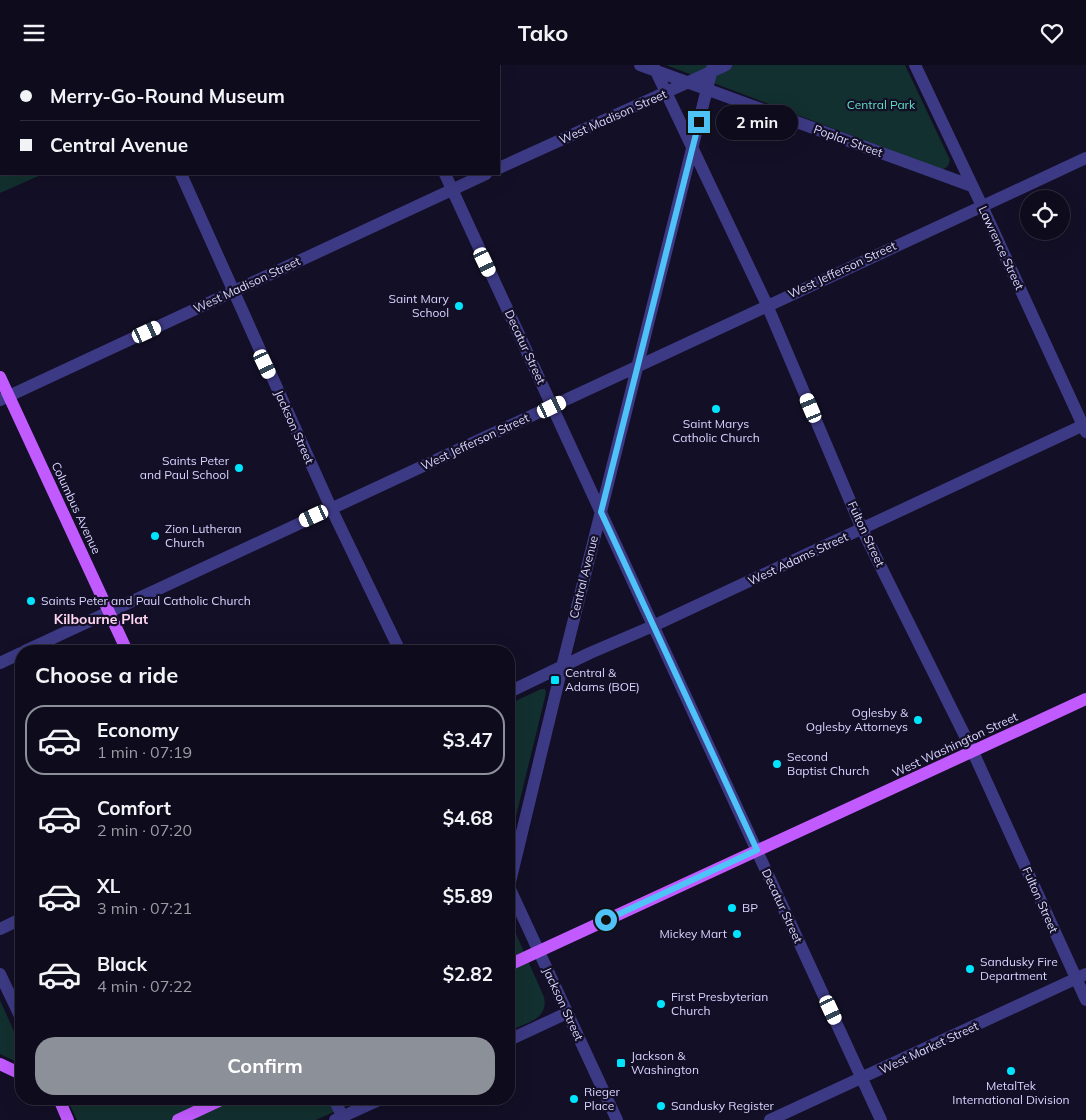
<!DOCTYPE html>
<html lang="en">
<head>
<meta charset="utf-8">
<style>
  body { margin:0; font-family:Mulish,sans-serif; background:#171425; color:#f1f3f6; height:100vh; display:flex; flex-direction:column; font-size:19px; white-space:nowrap }
  * { box-sizing:border-box; margin:0 }
  p { font-size:16px; color:#9b9ba3 }
  .icon { flex:none; width:28px; height:28px; fill:none; stroke:currentColor; stroke-width:2; stroke-linecap:round; stroke-linejoin:round }
  .map { position:relative; flex:1; overflow:hidden }
  .panel { position:absolute; left:15px; top:580px; width:500px; height:460px; display:flex; flex-direction:column; background:#0e0b1c; border-radius:20px; box-shadow:0 5px 20px #0002,0 0 0 1px #2e2b3b }
  .panel>* { flex:none }
  .hud { position:absolute; left:0px; top:0px; width:500px; height:110px; box-shadow:0 5px 20px #0002,0 0 0 1px #2e2b3b; display:grid; align-content:center; height:110px; padding:0 20px; background:#0e0b1c }
  .fabs { position:absolute; left:1020px; top:125px; display:grid; gap:10px }
  .fabs a { display:grid; place-items:center; width:50px; height:50px; border-radius:50%; background:#0e0b1c; box-shadow:0 5px 20px #0002,0 0 0 1px #2e2b3b; font-size:25px }
  .end { position:absolute; width:22px; height:22px; margin:-11px; border:6px solid #4fc3f7; background:#111; box-shadow:0 0 0 2px #111 }
  .from { border-radius:50% }
  .bubble { position:absolute; height:35px; border-radius:18px; background:#0e0b1c; box-shadow:0 5px 20px #0002,0 0 0 1px #2e2b3b; font-size:16px; font-weight:700; line-height:35px; text-align:center }
  .car { position:absolute; width:15px; height:30px; margin:-15px -8px; border-radius:6px; box-shadow:0 0 4px 1px #0007; background:linear-gradient(#fff 24%,#345 0 40%,#fff 0 76%,#345 0 86%,#fff 0) }
  .hud b { display:flex; align-items:center; gap:18px; height:48px; font-size:19px }
  .hud b+b { border-top:1px solid #2e2b3b }
  .hud i { width:12px; height:12px; background:#f1f3f6 }
  ul { padding:0; list-style:none }
  li { display:flex; align-items:center; gap:15px; height:70px; margin:0 10px 8px; padding:0 10px; border:2px solid transparent; border-radius:20px }
  li div { flex:1 }
  li b { display:block; font-size:19px }
  li em { font-style:normal; font-weight:700 }
  li.current { border-color:#8c9099 }
  li>.icon { width:45px; height:45px; stroke-width:1.5 }
  h2 { padding:0 20px; font-size:22px; line-height:60px }
  .primary-button { display:flex; gap:10px; margin-top:auto; padding:10px 20px }
  .primary-button a { flex:1; height:58px; border-radius:20px; background:#8c9099; color:#fff; font-size:20px; font-weight:700; line-height:58px; text-align:center }
  header { display:flex; justify-content:space-between; align-items:center; height:65px; padding:0 20px; background:#0e0b1c; font-size:22px; font-weight:700 }
  .map>svg:first-child { display:block }
  .green { fill:#12302f }
  .lines { fill:none; stroke-linecap:round; stroke-linejoin:round }
  .minor { stroke:#3d3a85; stroke-width:12 }
  .major { stroke:#c25bff; stroke-width:12 }
  .route { stroke:#4fc3f7; stroke-width:6 }
  .poi-dot { fill:#00e5ff; stroke:#130f26; stroke-width:2 }
  .labels { text-anchor:middle; stroke-width:4.5; stroke-linejoin:round; paint-order:stroke }
  .park-label { font-size:12px; fill:#5fe0c0; stroke:#130f26 }
  .street-label { font-size:12px; fill:#d9d4ff; stroke:#130f26 }
  .poi-label { font-size:12px; fill:#d9d4ff; stroke:#130f26; text-anchor:start }
  .neighbourhood-label { font-size:14px; font-weight:bold; fill:#ffd6f0; stroke:#130f26 }
</style>
</head>
<body>
<header><svg class="icon" aria-label="menu" viewBox="0 0 24 24"><path d="M4 6h16M4 12h16M4 18h16"/></svg>Tako<svg class="icon" aria-label="heart" viewBox="0 0 24 24"><path d="M12 20l-8-8c-3-5 5-10 8-4 3-6 11-1 8 4z"/></svg></header>
<div class="map">
<svg width="1086" height="1055" viewBox="0 0 1086 1055">
  <rect width="100%" height="100%" fill="#130f26"/>
  <path class="green" d="M 0,0 L 99,0 L 102,1 L 1,1 L 0,68 Z
    M 666,0 L 905,0 L 950,95 L 948,101 L 942,105 Z
    M 0,97 L 1,97 L 1,109 L 43,109 L 0,128 Z
    M 541,624 L 545,624 L 546,628 L 509,780 L 509,639 Z
    M 509,853 L 544,932 C 549,955 525,958 509,966 Z
    M 0,935 L 21,982 L 21,999 L 0,989 Z
    M 67,1034 L 362,1034 L 316,1055 L 77,1055 Z"/>
  <g class="lines">
    <path class="minor" d="M 113,0 L 117,1
      M 394,0 L 395,1
      M 640,0 L 972,121
      M 653,0 L 767,240 L 862,464 L 973,687 L 1086,935
      M 915,0 L 982,141 L 1086,367
      M 499,103 L 726,0
      M 181,109 L 331,443 L 400,586
      M 445,109 L 881,1055
      M 0,335 L 486,109
      M 25,586 L 1086,93
      M 0,598 L 21,588
      M 509,627 L 590,588 L 653,561 L 1086,359
      M 509,821 L 562,602 L 713,0
      M 509,822 L 617,1055
      M 0,864 L 21,854
      M 0,909 L 21,953
      M 509,975 L 567,948
      M 334,1034 L 344,1055
      M 335,1055 L 381,1034
      M 770,1055 L 1086,909"/>
    <path class="major" d="M 155,1 L 157,0
      M 0,75 L 1,75
      M 0,312 L 127,586
      M 509,900 L 1086,634
      M 0,999 L 21,1009
      M 59,1034 L 68,1055
      M 178,1055 L 223,1034"/>
  </g>
  <g class="lines">
    <path class="route" d="M 606,855 L 757,785 L 601,447 L 699,57"/>
  </g>
  <g class="poi-dot">
    <circle cx="459" cy="241" r="5"/>
    <circle cx="716" cy="344" r="5"/>
    <circle cx="239" cy="403" r="5"/>
    <circle cx="155" cy="471" r="5"/>
    <circle cx="31" cy="536" r="5"/>
    <rect x="550" y="610" width="10" height="10" rx="2.5"/>
    <circle cx="918" cy="655" r="5"/>
    <circle cx="777" cy="699" r="5"/>
    <circle cx="732" cy="843" r="5"/>
    <circle cx="737" cy="869" r="5"/>
    <circle cx="970" cy="904" r="5"/>
    <circle cx="661" cy="939" r="5"/>
    <rect x="616" y="993" width="10" height="10" rx="2.5"/>
    <circle cx="1011" cy="1006" r="5"/>
    <circle cx="574" cy="1034" r="5"/>
    <circle cx="661" cy="1041" r="5"/>
  </g>
  <g class="labels">
    <g class="park-label">
      <text x="881" y="44">Central Park</text>
    </g>
    <g class="street-label">
      <text transform="translate(613 52) rotate(-24)" y="4">West Madison Street</text>
      <text transform="translate(848 76) rotate(20)" y="4">Poplar Street</text>
      <text transform="translate(1001 183) rotate(65)" y="4">Lawrence Street</text>
      <text transform="translate(842 205) rotate(-25)" y="4">West Jefferson Street</text>
      <text transform="translate(247 220) rotate(-25)" y="4">West Madison Street</text>
      <text transform="translate(525 282) rotate(65)" y="4">Decatur Street</text>
      <text transform="translate(294 362) rotate(66)" y="4">Jackson Street</text>
      <text transform="translate(475 377) rotate(-25)" y="4">West Jefferson Street</text>
      <text transform="translate(76 443) rotate(65)" y="4">Columbus Avenue</text>
      <text transform="translate(866 469) rotate(65)" y="4">Fulton Street</text>
      <text transform="translate(798 494) rotate(-25)" y="4">West Adams Street</text>
      <text transform="translate(584 512) rotate(-76)" y="4">Central Avenue</text>
      <text transform="translate(955 680) rotate(-25)" y="4">West Washington Street</text>
      <text transform="translate(1040 835) rotate(66)" y="4">Fulton Street</text>
      <text transform="translate(782 841) rotate(65)" y="4">Decatur Street</text>
      <text transform="translate(563 939) rotate(65)" y="4">Jackson Street</text>
      <text transform="translate(929 983) rotate(-25)" y="4">West Market Street</text>
    </g>
    <g class="poi-label">
      <text x="449" y="238" text-anchor="end">Saint Mary<tspan x="449" dy="14">School</tspan></text>
      <text x="716" y="363" text-anchor="middle">Saint Marys<tspan x="716" dy="14">Catholic Church</tspan></text>
      <text x="229" y="400" text-anchor="end">Saints Peter<tspan x="229" dy="14">and Paul School</tspan></text>
      <text x="165" y="468">Zion Lutheran<tspan x="165" dy="14">Church</tspan></text>
      <text x="41" y="540">Saints Peter and Paul Catholic Church</text>
      <text x="565" y="612">Central &amp;<tspan x="565" dy="14">Adams (BOE)</tspan></text>
      <text x="908" y="652" text-anchor="end">Oglesby &amp;<tspan x="908" dy="14">Oglesby Attorneys</tspan></text>
      <text x="787" y="696">Second<tspan x="787" dy="14">Baptist Church</tspan></text>
      <text x="742" y="847">BP</text>
      <text x="727" y="873" text-anchor="end">Mickey Mart</text>
      <text x="980" y="901">Sandusky Fire<tspan x="980" dy="14">Department</tspan></text>
      <text x="671" y="936">First Presbyterian<tspan x="671" dy="14">Church</tspan></text>
      <text x="631" y="995">Jackson &amp;<tspan x="631" dy="14">Washington</tspan></text>
      <text x="1011" y="1025" text-anchor="middle">MetalTek<tspan x="1011" dy="14">International Division</tspan></text>
      <text x="584" y="1031">Rieger<tspan x="584" dy="14">Place</tspan></text>
      <text x="671" y="1045">Sandusky Register</text>
    </g>
    <g class="neighbourhood-label">
      <text x="101" y="559">Kilbourne Plat</text>
    </g>
  </g>
</svg>
<div class="fabs">
<a><svg class="icon" aria-label="locate" viewBox="0 0 24 24"><circle cx="12" cy="12" r="6"/><path d="M12 2v4M12 18v4M2 12h4M18 12h4"/></svg></a>
</div>
<i class="end from" style="left:606px;top:855px"></i>
<i class="end" style="left:699px;top:57px"></i>
<div class="bubble" style="left:716px;top:40px;width:82px">2 min</div>
<i class="car" style="left:485px;top:197px;rotate:155deg"></i>
<i class="car" style="left:147px;top:267px;rotate:65deg"></i>
<i class="car" style="left:265px;top:299px;rotate:155deg"></i>
<i class="car" style="left:552px;top:342px;rotate:64deg"></i>
<i class="car" style="left:811px;top:343px;rotate:337deg"></i>
<i class="car" style="left:314px;top:451px;rotate:245deg"></i>
<i class="car" style="left:831px;top:945px;rotate:155deg"></i>
<div class="hud">
<b><i class="from"></i>Merry-Go-Round Museum</b>
<b><i></i>Central Avenue</b>
</div>
<section class="panel">
<h2>Choose a ride</h2>
<ul>
<li class="current"><svg class="icon" aria-label="car" viewBox="0 0 24 24"><path d="M5 17H2v-5l4-1 3-4h7l3 4 3 1v5h-3M9 17h6M6 11h13"/><circle cx="7" cy="17" r="2"/><circle cx="17" cy="17" r="2"/></svg><div><b>Economy</b><p>1 min · 07:19</p></div><em>$3.47</em></li>
<li><svg class="icon" aria-label="car" viewBox="0 0 24 24"><path d="M5 17H2v-5l4-1 3-4h7l3 4 3 1v5h-3M9 17h6M6 11h13"/><circle cx="7" cy="17" r="2"/><circle cx="17" cy="17" r="2"/></svg><div><b>Comfort</b><p>2 min · 07:20</p></div><em>$4.68</em></li>
<li><svg class="icon" aria-label="car" viewBox="0 0 24 24"><path d="M5 17H2v-5l4-1 3-4h7l3 4 3 1v5h-3M9 17h6M6 11h13"/><circle cx="7" cy="17" r="2"/><circle cx="17" cy="17" r="2"/></svg><div><b>XL</b><p>3 min · 07:21</p></div><em>$5.89</em></li>
<li><svg class="icon" aria-label="car" viewBox="0 0 24 24"><path d="M5 17H2v-5l4-1 3-4h7l3 4 3 1v5h-3M9 17h6M6 11h13"/><circle cx="7" cy="17" r="2"/><circle cx="17" cy="17" r="2"/></svg><div><b>Black</b><p>4 min · 07:22</p></div><em>$2.82</em></li>
</ul>
<div class="primary-button"><a>Confirm</a></div>
</section>
</div>
</body>
</html>
